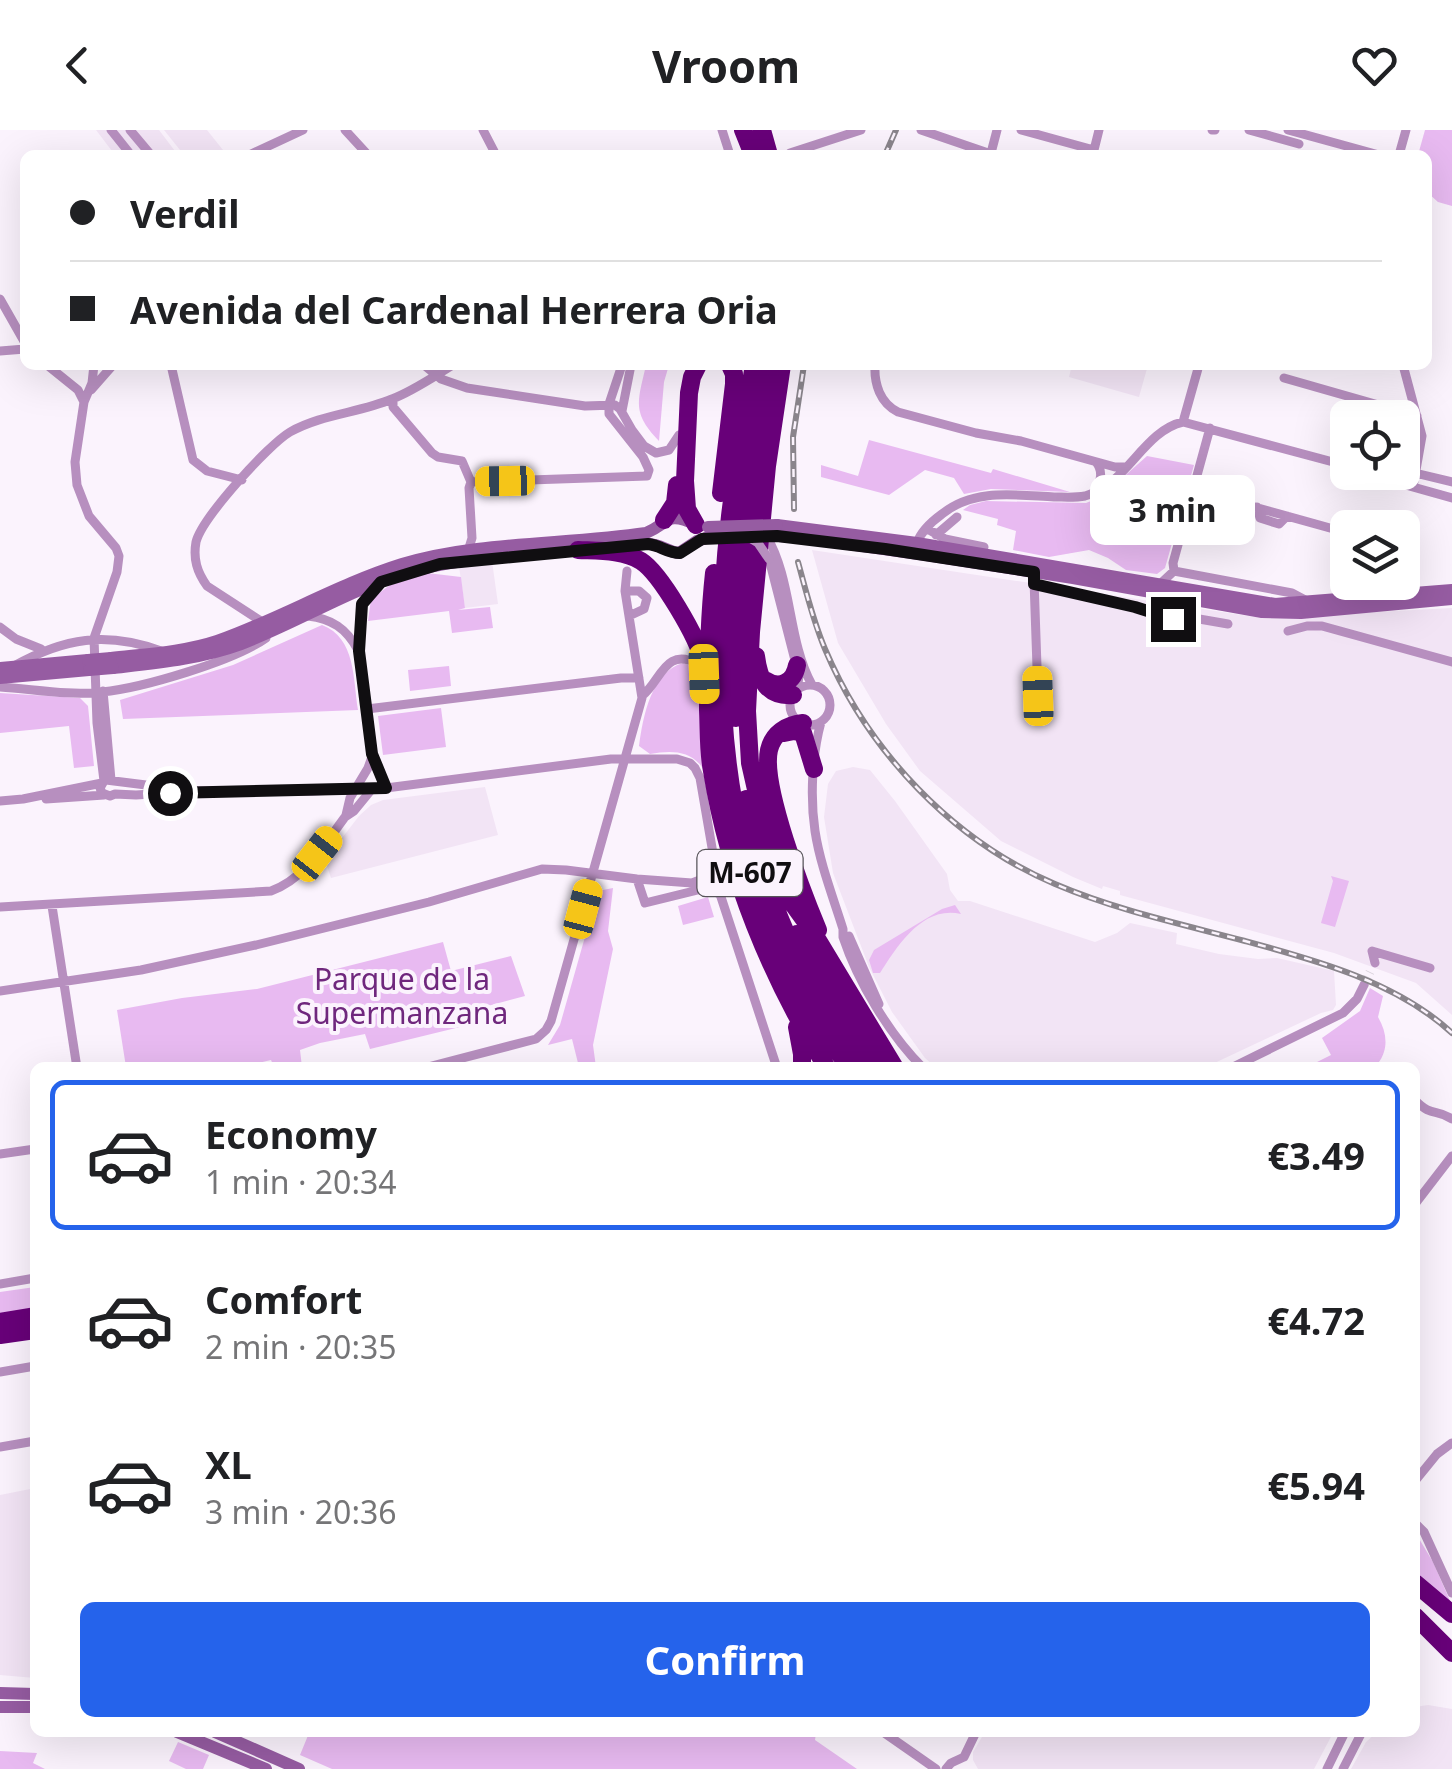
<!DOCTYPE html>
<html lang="en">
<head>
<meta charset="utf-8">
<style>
  body { margin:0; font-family:"Noto Sans",sans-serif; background:#f2f2f2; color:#202124; height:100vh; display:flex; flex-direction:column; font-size:38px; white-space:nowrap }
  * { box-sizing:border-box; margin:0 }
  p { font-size:32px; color:#757577 }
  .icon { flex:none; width:55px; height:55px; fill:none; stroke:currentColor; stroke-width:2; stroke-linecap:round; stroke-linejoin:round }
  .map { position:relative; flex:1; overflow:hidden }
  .details { position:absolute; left:30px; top:932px; width:1390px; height:675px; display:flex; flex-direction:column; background:#fff; border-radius:15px; box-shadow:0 10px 40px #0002 }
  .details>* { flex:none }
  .banner { position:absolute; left:20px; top:20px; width:1412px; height:220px; border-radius:15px; box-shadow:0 10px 40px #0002; display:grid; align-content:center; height:220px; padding:0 50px; background:#fff }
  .controls { position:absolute; left:1330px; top:270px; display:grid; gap:20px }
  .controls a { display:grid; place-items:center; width:90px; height:90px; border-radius:15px; background:#fff; box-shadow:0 10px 40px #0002; font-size:50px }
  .end { position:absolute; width:45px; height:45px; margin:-22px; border:12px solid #100e11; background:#fff; box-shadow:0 0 0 5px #fff }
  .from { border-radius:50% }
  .bubble { position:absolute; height:70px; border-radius:15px; background:#fff; box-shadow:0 10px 40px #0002; font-size:32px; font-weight:700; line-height:70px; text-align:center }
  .car { position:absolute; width:30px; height:60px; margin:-30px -15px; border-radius:12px; box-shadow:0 0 8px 2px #0007; background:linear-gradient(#f5c518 24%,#345 0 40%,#f5c518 0 76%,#345 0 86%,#f5c518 0) }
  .banner b { display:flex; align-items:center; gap:35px; height:95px; font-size:38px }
  .banner b+b { border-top:2px solid #e0e0e0 }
  .banner i { width:25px; height:25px; background:#202124 }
  ul { padding:18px 0 0; list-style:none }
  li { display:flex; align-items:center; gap:30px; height:150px; margin:0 20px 15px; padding:0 30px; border:5px solid transparent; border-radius:15px }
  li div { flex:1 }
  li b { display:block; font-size:38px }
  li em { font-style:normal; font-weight:700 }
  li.on { border-color:#2563eb }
  li>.icon { width:90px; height:90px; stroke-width:1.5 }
  .action { display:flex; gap:20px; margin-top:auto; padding:20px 50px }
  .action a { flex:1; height:115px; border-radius:15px; background:#2563eb; color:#fff; font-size:40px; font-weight:700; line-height:115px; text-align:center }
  header { display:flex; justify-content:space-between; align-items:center; height:130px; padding:0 50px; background:#fff; font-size:45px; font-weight:700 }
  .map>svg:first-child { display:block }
  .built { fill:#f2e4f5 }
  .green { fill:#e8baf1 }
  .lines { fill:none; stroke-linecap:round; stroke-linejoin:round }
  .street-tunnel { stroke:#d8d1da; stroke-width:9; stroke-dasharray:9 4.5; stroke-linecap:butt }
  .street { stroke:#b78fbf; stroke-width:9 }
  .secondary { stroke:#965ca2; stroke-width:12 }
  .highway { stroke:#680079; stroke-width:18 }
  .rail-casing { stroke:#8a858c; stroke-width:6 }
  .rail { stroke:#fbf3fd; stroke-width:2.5; stroke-dasharray:8; stroke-linecap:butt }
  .street-bridge { stroke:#b78fbf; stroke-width:9 }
  .secondary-bridge { stroke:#965ca2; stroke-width:12 }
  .route { stroke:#100e11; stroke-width:12 }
  .labels { text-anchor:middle; stroke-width:8; stroke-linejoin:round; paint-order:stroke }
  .shield { fill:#fbf3fd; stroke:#565358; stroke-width:2.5 }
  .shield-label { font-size:28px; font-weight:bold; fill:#100e11 }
  .park-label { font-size:30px; fill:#6f277d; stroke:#fbf3fd }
</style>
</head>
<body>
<header><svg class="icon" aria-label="back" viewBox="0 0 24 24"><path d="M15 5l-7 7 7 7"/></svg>Vroom<svg class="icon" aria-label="heart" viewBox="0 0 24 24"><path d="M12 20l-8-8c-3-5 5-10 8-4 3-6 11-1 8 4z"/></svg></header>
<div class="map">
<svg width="1452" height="1639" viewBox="0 0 1452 1639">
  <rect width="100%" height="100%" fill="#fbf3fd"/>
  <path class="built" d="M 96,0 L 159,0 L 178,25 L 115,25 Z
    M 164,0 L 207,0 L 227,25 L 184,25 Z
    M 1072,235 L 1148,235 L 1139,267 L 1069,247 Z
    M 812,420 L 1262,488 L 1452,478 L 1452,885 L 1416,853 L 1334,823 L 1120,765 L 1120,761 L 1103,756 L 1102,759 L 1073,747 L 1001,711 L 920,641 L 886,594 L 838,513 Z
    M 492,431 L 498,474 L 465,478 L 459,436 Z
    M 853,637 L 870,640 L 895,671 L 947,744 L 950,760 L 958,771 L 970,771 L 1095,812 L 1117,803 L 1130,793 L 1177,803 L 1176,814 L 1219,824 L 1258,829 L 1277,828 L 1334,841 L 1336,875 L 1333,880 L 1321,883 L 1206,937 L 935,937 L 925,928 L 892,882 L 869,837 L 833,743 L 824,687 L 828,654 L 836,641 Z
    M 485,657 L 498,705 L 331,748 L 325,730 L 359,686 L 371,675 L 383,670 Z
    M 35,1358 L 35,1548 L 0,1545 L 0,1365 Z
    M 1428,1575 L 1452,1579 L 1452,1639 L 1351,1639 L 1366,1612 L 1376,1603 L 1415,1602 L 1415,1577 Z
    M 985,1602 L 1333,1602 L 1333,1603 L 1314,1639 L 978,1639 L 973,1630 L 973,1622 Z"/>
  <path class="green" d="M 1425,0 L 1452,0 L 1452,76 L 1438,72 L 1428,63 L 1428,25 L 1418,25 Z
    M 646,235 L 669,235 L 664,252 L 659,311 C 631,282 638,271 646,235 Z
    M 869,310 L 991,343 L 993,339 L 1070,362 L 991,359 L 964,364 L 954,348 L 925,340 L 889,365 L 821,347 L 821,335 L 858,346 Z
    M 1147,326 L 1194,335 L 1165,438 L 1157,444 L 1126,440 L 1108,428 L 1089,420 L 1049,427 L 1013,420 L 1016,401 L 997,395 L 998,389 L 963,380 L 970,375 L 986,371 L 1086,373 L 1101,367 Z
    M 427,443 L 461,447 L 465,478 L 458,480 L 490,477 L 493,498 L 452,503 L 449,481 L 368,491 L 371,469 L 390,455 Z
    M 322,495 C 356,508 353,549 358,580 L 123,589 L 120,570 L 233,535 Z
    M 683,533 L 697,538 L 701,544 L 706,643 C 693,620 673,620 650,624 L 639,616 C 643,587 651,542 683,533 Z
    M 449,536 L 451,556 L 410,561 L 408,540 Z
    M 0,563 L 80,568 L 88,576 L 94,636 L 74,638 L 69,596 L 0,603 Z
    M 441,578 L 446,617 L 383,625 L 378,586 Z
    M 1331,746 L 1349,751 L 1335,797 L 1321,793 L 1333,751 Z
    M 613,758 L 608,801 L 613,819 L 593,915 L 596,937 L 579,937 L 572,909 L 548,915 L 560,895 L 598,761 Z
    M 708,767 L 714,787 L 683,795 L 678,776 Z
    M 955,775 L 961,784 C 923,775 898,815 880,843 L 873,843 L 869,830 L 874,820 L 942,779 Z
    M 443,812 L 451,841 L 511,826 L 525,866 L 458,884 L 460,897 L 370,919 L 365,904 L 320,913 L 300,920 L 302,937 L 274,937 L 271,930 L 242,937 L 126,937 L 117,880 L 182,868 L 257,859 Z
    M 1370,858 L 1383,866 L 1378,887 C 1388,904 1389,922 1375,937 L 1307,937 L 1331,925 L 1322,908 L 1360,881 Z
    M 35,1157 L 35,1179 L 0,1185 L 0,1162 Z
    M 1415,1402 L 1433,1432 L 1451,1473 L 1415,1442 Z
    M 309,1603 L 816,1603 L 815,1610 L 857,1639 L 332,1639 L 300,1625 Z
    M 178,1612 L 209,1625 L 203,1639 L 186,1639 L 169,1631 Z
    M 0,1621 L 37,1623 L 33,1633 L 45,1639 L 0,1639 Z"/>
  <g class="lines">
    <path class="street-tunnel" d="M 1364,855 L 1370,842"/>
    <path class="street" d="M 111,0 L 131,25
      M 130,0 L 151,25
      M 345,0 L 368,25
      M 483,0 L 496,25
      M 722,0 L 730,25
      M 921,0 L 994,25
      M 1021,0 L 1094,20 L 1099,0
      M 1212,0 L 1215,0
      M 1249,0 L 1299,14
      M 1288,0 L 1379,25
      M 790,23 L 861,0
      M 991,23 L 997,0
      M 249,25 L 303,0
      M 1009,25 L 1014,25
      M 1217,25 L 1242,25
      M 1399,25 L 1406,0
      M 0,169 L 25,213
      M 0,221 L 25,219
      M 47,235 L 78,260 L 84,272 L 75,332 L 77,355 L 89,386 L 116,418 L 119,426 L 117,442 L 94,508 L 97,593 L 104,651 L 100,658 L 102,663 L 110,666 L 115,664 L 136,665 L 197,661 L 312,661 L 386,658 L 611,629 L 677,629 L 690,633 L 695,638 L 700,648 L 720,764 L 777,938
      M 171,235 L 193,330 L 207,341 L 242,350
      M 424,235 L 441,249 L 467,258 L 585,276 L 615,275 L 620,279 L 632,300 L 644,316 L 656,323 L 669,320 L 679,305
      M 875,235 C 874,254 880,273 898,282 L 976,303 L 1021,311 L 1115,337 L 1125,337
      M 1403,235 L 1422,306 L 1413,357
      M 1284,248 L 1417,286
      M 91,260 L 113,235
      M 393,269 L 393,277 L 432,323 L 438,327 L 462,331 L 471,352 L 469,358 L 472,408 L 468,421
      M 84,272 L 92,253 L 94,235
      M 622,281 L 631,235
      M 1183,292 L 1199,235
      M 1372,342 L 1395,352 L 1452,368
      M 1415,343 L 1452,352
      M 471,352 L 647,346 L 649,340 L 643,327 L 609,284 L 609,274 L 622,235
      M 1193,360 L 1348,403
      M 1096,361 C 1100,351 1104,342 1096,332
      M 1257,377 L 1260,388 L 1279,394 L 1287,386
      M 926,398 L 945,409 L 984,417
      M 766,405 C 793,451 787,509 812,555
      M 936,405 L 957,387
      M 917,413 C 921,401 931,392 942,384 C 974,358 1015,365 1054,367 C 1064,367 1075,368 1085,366 C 1127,355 1143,301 1183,292 L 1348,336
      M 1402,418 L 1414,421
      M 769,429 L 799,546 L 797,560
      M 1174,441 L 1292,463 L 1307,471
      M 1034,450 L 1038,566
      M 1034,454 L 1135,477 L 1166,486 L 1180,493
      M 1160,454 L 1174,441 L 1173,433 L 1210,298
      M 378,455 L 368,465 L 361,479 L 359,521 L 373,624 L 386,658
      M 625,461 L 639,461 L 647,468 L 644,479 L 629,486
      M 308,486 C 332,489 346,498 358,520
      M 1182,486 L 1228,494
      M 264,493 L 207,456 C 197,442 193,429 196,412 C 202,388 268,315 290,302 C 322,284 359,283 392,269 C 413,261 433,247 453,235
      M 0,497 L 16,509 L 41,519
      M 1288,501 L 1307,496 L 1322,496 L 1452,532
      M 14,536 C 64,508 106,501 161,521
      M790 575a20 20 0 1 1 40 0a20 20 0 1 1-40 0Z
      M 0,557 C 33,559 69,566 102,562 C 142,558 234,531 266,508
      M 103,561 L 111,650
      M 642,566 C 661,551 665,516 698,534
      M 367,579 L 621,548 L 639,548
      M 821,592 C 812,625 810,667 815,701 C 820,734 833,767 843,799 L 843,807 C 858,852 889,904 923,938
      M 106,650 L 170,658
      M 46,669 L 104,665
      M 0,671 L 23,669 L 102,653
      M 346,685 L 350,668 L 368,638 L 373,624
      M 637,749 L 645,773 L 702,759 L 710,760 L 720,764
      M 52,776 L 77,938
      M 0,777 L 271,761 C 305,749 324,715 345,687 L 354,681 L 372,659
      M 849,806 L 879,874
      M 1375,833 L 1372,821 L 1430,838
      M 0,861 L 141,840 L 256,815 L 429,772 L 542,739 L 566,740 L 637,749 L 692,753 L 705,748 L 714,737
      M 424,938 L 536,909 L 546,900 L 551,891 L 642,568 L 625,461 L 627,441
      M 1231,938 L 1343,883 L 1357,869 L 1364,855
      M 1415,970 C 1432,988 1436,978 1452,989
      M 0,1024 L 35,1019
      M 1415,1074 L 1452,1026
      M 0,1154 L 35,1148
      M 0,1242 L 35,1236
      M 0,1317 L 35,1311
      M 1415,1351 L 1437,1324 L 1452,1313
      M 1415,1393 L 1424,1402 L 1452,1463
      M 883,1602 L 936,1639
      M 964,1627 L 976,1602
      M 946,1639 L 951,1633 L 964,1627
      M 1327,1639 L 1345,1602
      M 1343,1639 L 1362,1602"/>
    <path class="secondary" d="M 777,395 L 917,413 L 1275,474 L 1452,460
      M 766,405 L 806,408 L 926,425 L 1073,448 L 1262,482 L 1301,483 L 1452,469
      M 611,417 C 625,415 641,411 655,415 C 665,417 669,422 679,423 L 697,411 L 706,408
      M 111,528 C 146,524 184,522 217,511 C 280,489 338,454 402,434 C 480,411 565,415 646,403 C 670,393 665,381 695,394
      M 0,538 L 88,530
      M 113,538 C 156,533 200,529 241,514 C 296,493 347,461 403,444 C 462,426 525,426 586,419
      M 0,548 L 89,540
      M 0,1563 L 35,1564
      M 0,1577 L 35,1577
      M 177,1602 L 266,1639
      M 215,1602 L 299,1639"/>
    <path class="highway" d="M 743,0 L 753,25
      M 762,0 L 769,25
      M 754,235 C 745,285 736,335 730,386 C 707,585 724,774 850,938
      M 782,235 L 767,336 L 751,502 L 747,581 L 750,633 L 767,708 L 790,770 L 811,799 L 895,938
      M 721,363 L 734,254 L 734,244 L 730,235
      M 664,390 L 675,373 L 677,355
      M 696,395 L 687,379 L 685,351 L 689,263 L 692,247 L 698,235
      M 578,420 C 598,421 623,420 641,431 C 660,443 699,509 703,532
      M 714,443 C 709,489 708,534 708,580 C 709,600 708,621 712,641 C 729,746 771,848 827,938
      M 756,526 C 759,550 767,567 793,565
      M 765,550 C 780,560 794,552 797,535
      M 736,588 C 734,470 751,352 768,235
      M 803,593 C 786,595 773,603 769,620 C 761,656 803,764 818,800
      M 784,603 L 794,601 L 803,603 L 814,639
      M 746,669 C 765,771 802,857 869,938
      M 797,804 L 867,917 L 873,932
      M 797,897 L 802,924 L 802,938
      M 0,1192 L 35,1186
      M 0,1205 L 35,1200
      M 1415,1453 L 1452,1484
      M 1415,1486 L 1452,1523"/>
    <g class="rail-casing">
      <path id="rail" d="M 885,25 L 896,0
        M 794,379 L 793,307 L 804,235
        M 798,432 C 806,461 813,491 825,519 C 868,621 953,711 1055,754 C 1116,780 1181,794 1245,811 C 1315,830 1397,852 1452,903"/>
    </g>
    <use href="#rail" class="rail"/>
    <path class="street-bridge" d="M 748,407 L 758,413 L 769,429"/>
    <path class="secondary-bridge" d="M 708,397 L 777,395
      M 706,408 L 766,405
      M 88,530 L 111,528
      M 89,540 L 113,538"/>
  </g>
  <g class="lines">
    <path class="route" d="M 170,663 L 386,658 L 372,624 L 359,521 L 362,474 L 381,452 L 440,434 L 648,414 C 660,415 667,423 680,423 L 702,409 L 777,406 L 885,419 L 1034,442 L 1034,454 L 1135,477 L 1173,489"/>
  </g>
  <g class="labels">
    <rect class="shield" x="697.5" y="720" width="105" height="46" rx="8"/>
    <g class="shield-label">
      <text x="750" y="753">M-607</text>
    </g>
    <g class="park-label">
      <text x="402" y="860">Parque de la<tspan x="402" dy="34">Supermanzana</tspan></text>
    </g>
  </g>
</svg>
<div class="controls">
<a><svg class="icon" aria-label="locate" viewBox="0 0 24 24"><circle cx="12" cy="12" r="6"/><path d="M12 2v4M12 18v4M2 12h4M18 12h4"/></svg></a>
<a><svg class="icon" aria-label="layers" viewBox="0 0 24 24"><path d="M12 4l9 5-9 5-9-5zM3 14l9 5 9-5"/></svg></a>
</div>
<i class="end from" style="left:170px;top:663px"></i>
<i class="end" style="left:1173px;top:489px"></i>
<div class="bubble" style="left:1090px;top:345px;width:165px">3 min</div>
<i class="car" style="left:505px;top:351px;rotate:269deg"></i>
<i class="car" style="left:704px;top:544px;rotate:178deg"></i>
<i class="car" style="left:1038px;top:566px;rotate:358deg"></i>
<i class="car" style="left:317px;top:724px;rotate:38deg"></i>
<i class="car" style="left:583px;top:779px;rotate:15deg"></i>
<div class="banner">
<b><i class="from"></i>Verdil</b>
<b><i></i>Avenida del Cardenal Herrera Oria</b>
</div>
<section class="details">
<ul>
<li class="on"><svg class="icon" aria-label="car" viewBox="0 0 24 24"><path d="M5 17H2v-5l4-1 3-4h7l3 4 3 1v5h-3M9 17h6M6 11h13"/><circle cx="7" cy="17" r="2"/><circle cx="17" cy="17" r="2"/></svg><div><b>Economy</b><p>1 min · 20:34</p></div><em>€3.49</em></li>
<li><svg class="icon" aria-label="car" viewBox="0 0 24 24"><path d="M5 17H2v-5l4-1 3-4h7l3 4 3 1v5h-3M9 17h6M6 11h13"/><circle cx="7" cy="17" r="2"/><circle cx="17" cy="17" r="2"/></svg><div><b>Comfort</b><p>2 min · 20:35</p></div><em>€4.72</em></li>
<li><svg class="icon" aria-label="car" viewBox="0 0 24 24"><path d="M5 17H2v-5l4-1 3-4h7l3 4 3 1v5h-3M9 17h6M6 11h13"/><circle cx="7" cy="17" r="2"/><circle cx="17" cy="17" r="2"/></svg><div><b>XL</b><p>3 min · 20:36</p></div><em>€5.94</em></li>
</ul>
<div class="action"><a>Confirm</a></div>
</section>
</div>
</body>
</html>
